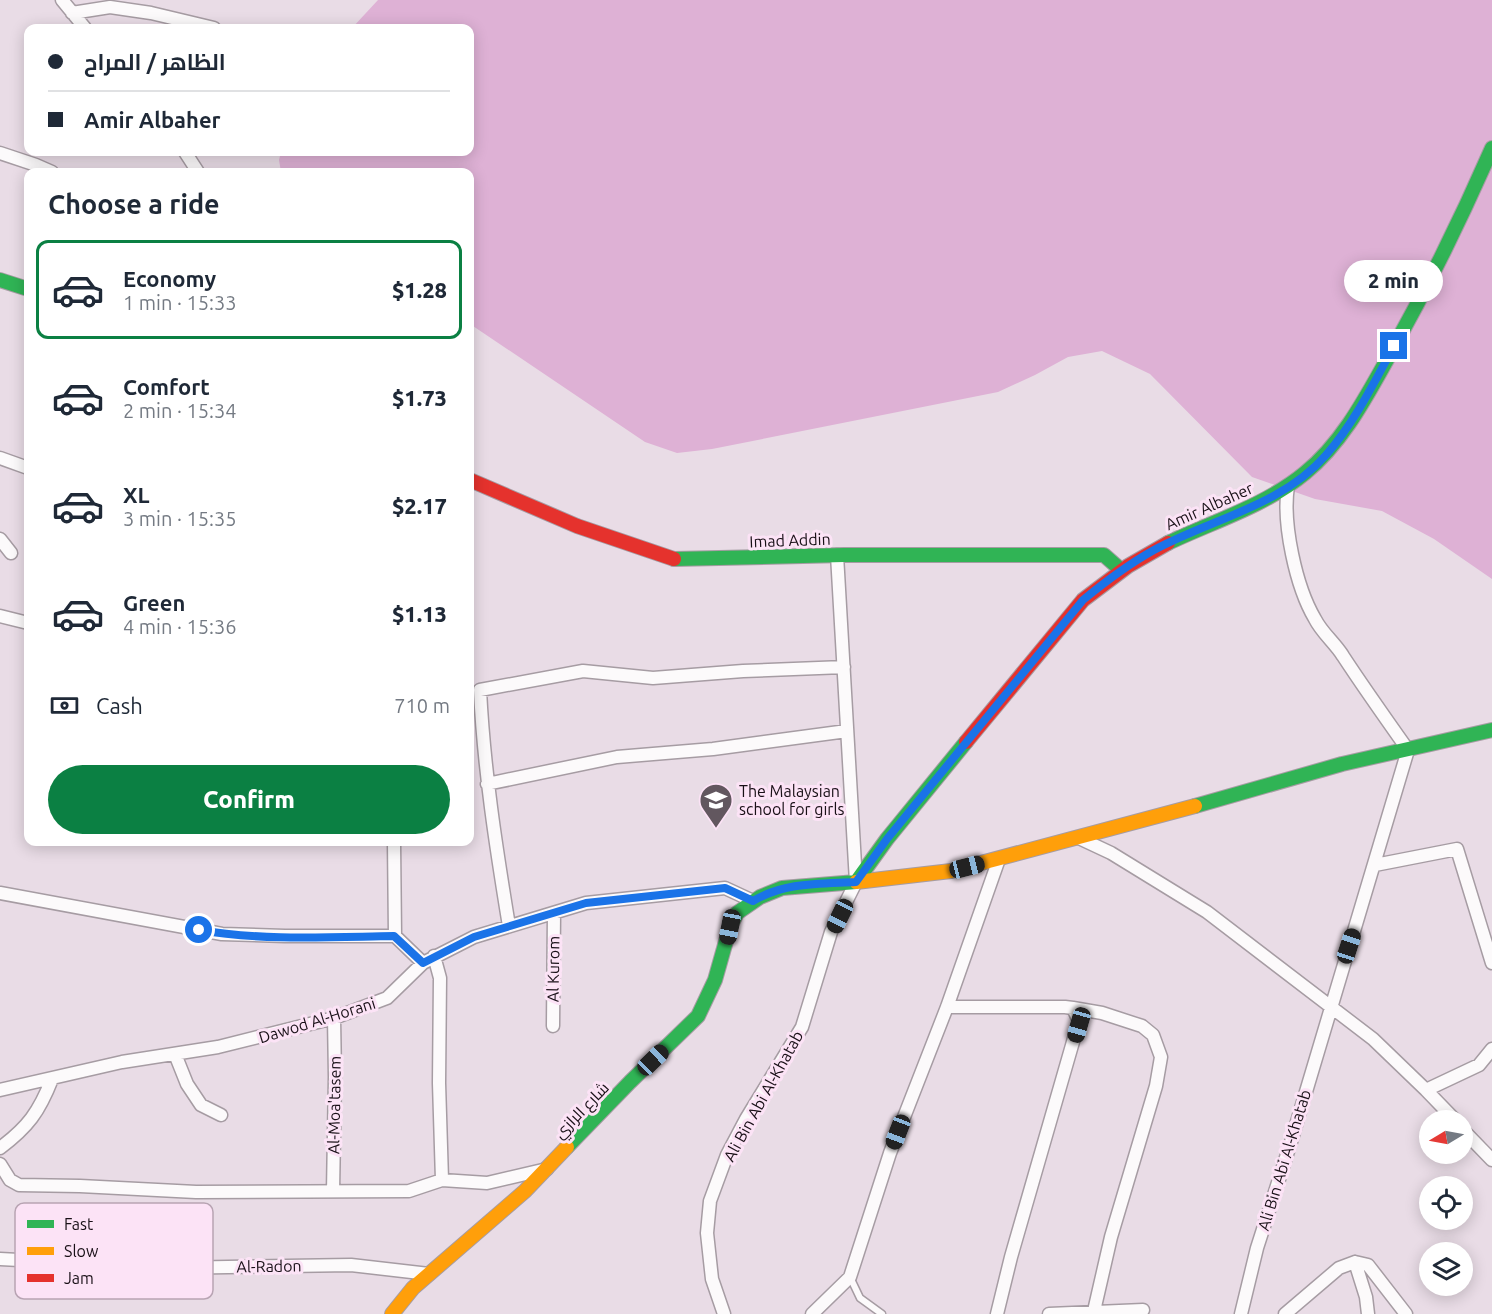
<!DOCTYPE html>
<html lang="en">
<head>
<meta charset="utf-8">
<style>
  body { margin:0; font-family:Ubuntu,Cairo,sans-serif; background:#f2f2f3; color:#1f2937; height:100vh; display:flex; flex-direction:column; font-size:22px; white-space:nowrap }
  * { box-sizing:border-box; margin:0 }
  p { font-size:20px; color:#747a83 }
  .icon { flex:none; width:33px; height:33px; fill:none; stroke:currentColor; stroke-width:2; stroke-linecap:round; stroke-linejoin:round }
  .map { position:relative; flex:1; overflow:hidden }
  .drawer { position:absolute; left:24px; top:168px; width:450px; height:678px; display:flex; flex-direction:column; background:#fff; border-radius:12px; box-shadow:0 3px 15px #0003 }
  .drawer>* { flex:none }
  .top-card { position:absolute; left:24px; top:24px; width:450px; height:132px; border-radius:12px; box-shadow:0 3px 15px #0003; display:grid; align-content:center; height:132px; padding:0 24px; background:#fff }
  .needle { width:39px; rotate:260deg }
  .tools { position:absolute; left:1419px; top:1110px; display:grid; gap:12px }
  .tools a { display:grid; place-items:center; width:54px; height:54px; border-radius:50%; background:#fff; box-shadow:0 3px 15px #0003; font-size:30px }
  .end { position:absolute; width:27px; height:27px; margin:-14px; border:8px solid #1a73e8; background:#fff; box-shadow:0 0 0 3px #fff }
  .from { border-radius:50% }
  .bubble { position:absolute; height:42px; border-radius:21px; background:#fff; box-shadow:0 3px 15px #0003; font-size:20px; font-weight:800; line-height:42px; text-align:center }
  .car { position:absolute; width:18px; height:36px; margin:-18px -9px; border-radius:8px; box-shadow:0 0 4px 2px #0007; background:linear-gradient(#222 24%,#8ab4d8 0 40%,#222 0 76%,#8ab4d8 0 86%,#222 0) }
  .top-card b { display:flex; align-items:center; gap:21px; height:57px; font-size:22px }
  .top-card b+b { border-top:2px solid #e0e1e3 }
  .top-card i { width:15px; height:15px; background:#1f2937 }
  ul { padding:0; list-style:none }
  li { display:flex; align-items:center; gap:18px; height:99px; margin:0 12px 9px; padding:0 12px; border:3px solid transparent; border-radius:12px }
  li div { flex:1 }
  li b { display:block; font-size:22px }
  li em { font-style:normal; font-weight:800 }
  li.current { border-color:#0b8043 }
  li>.icon { width:54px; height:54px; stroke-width:1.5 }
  h2 { padding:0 24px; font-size:27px; line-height:72px }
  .pay { display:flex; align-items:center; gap:15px; height:66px; padding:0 24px; font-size:22px }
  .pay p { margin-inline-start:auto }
  .action { display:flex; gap:12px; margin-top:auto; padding:12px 24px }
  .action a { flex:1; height:69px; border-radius:36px; background:#0b8043; color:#fff; font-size:24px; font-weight:800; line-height:69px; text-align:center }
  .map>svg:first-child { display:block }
  .forest { fill:#deb1d5 }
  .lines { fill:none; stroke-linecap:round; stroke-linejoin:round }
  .lane-casing { stroke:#a69ca3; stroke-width:9 }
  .street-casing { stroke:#a69ca3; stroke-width:15 }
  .fast-casing { stroke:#a69ca3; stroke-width:16 }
  .slow-casing { stroke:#a69ca3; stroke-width:16 }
  .jam-casing { stroke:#a69ca3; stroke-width:16 }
  .lane { stroke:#fcfafb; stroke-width:6 }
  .street { stroke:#fcfafb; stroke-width:12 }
  .fast { stroke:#30b455; stroke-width:14 }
  .slow { stroke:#ff9f0a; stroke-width:14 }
  .jam { stroke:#e5322d; stroke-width:14 }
  .route { stroke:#1a73e8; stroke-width:8 }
  .labels { text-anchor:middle; stroke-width:6; stroke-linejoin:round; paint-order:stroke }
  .street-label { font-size:16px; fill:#191017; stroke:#fce3f6 }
  .poi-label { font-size:16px; fill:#191017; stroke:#fce3f6; text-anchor:start }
  .key { fill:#fce3f6; stroke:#b8a4b3; stroke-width:1.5 }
  .key-label { font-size:16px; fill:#191017 }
</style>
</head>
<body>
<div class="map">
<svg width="1492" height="1314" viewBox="0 0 1492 1314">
  <rect width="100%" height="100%" fill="#e9dce6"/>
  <path class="forest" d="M 378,0 L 1492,0 L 1492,579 L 1434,539 L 1382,511 L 1315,499 L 1252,477 L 1150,374 L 1102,351 L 1068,357 L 1035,375 L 998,392 L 712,449 L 677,453 L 645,442 L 470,324 L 470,172 L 281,172 L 279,160 L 281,152 L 470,152 L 470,28 L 352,28 Z"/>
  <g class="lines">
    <g class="lane-casing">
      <path id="lane" d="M 850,1277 L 860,1298 L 882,1314"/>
    </g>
    <g class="street-casing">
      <path id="street" d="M 62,0 L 85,28
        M 72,13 L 110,7 L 151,13 L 214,28
        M 185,152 L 198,172
        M 0,153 L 36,165 L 52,172
        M 0,458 L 28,468
        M 0,539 L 11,553
        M 0,616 L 28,623
        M 487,784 L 617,757 L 713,749 L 847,731
        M 1079,838 L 1111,853 L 1207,912 L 1373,1039 L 1426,1090 L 1455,1120
        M 394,842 L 395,936
        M 1375,865 L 1457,849 L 1492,963
        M 0,893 L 222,934 L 285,936 L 395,936 L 423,963
        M 509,926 C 496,847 484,770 480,690 L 583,671 L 653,678 L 743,671 L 844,667
        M 434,956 L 440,978 L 439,1083 L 442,1180
        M 947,1007 L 1065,1007 L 1073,1008 L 1079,1021 L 1011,1257 L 997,1314
        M 1073,1008 L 1102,1013 L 1142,1026 L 1153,1035 L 1161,1057 L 1156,1086 L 1111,1237 L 1094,1311
        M 553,1026 L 554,913
        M 175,1054 L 187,1084 L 201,1105 L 221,1115
        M 0,1090 L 122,1062 L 218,1047 L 334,1018 L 387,998 L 423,963 L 474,937 L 586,903 L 725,888 L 753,901
        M 1426,1090 L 1479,1065 L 1492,1049
        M 1462,1129 L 1492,1160
        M 0,1148 C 28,1127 39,1112 52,1079
        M 0,1164 L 10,1180 L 19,1185 L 80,1186 L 196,1192 L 409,1191 L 442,1180 L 487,1183 L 547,1169
        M 333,1191 L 335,1077 L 334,1018
        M 0,1259 L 171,1268 L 351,1265 L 429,1274
        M 1355,1262 L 1368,1265 L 1406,1314
        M 724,1314 L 712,1279 L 707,1233 L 710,1201 L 727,1155 L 746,1119 L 802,1027 L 831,932 L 856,882 L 837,555
        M 812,1314 L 850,1277 L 890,1153 L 947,1007 L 999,859
        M 1049,1314 L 1143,1310
        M 1241,1314 L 1257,1248 L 1291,1142 L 1408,750 C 1386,719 1364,688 1343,656 C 1335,643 1322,633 1315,619 C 1296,587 1282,523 1288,486
        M 1285,1314 L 1339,1268 L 1355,1262 L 1366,1297 L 1368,1314"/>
    </g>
    <g class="fast-casing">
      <path id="fast" d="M 0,280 L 28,289
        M 1168,543 C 1214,521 1265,506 1305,473 C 1343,442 1366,397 1389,356 C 1427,288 1461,219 1492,148
        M 674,559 L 844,555 L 1104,555 L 1121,570
        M 1195,806 L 1342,764 L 1492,730
        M 567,1147 L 630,1082 L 698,1016 L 715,980 L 730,927 L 737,913 L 760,897 L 782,888 L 856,882 L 887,839 L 966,742"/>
    </g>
    <g class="slow-casing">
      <path id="slow" d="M 856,882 L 951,871 L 1195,806
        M 392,1314 L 413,1288 L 525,1191 L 567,1147"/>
    </g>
    <g class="jam-casing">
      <path id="jam" d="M 470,480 L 577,526 L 674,559
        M 966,742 L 1083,600 L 1128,566 L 1168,543"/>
    </g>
    <use href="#lane" class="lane"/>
    <use href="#street" class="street"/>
    <use href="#fast" class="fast"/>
    <use href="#slow" class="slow"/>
    <use href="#jam" class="jam"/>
  </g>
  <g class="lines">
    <path class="route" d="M 199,930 C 263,941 330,937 394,936 L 423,963 L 474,937 L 586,903 L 725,888 L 753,901 C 785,882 820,884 856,882 L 887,839 L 1083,600 C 1106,581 1129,564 1154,550 C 1211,519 1282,506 1326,455 C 1354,423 1374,383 1394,346"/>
  </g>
  <defs>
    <g id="school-pin" transform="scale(1.725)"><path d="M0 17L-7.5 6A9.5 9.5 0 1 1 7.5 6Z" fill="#62575f" stroke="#fce3f6"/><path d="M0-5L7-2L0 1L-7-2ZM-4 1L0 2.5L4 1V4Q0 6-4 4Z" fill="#fff"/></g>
  </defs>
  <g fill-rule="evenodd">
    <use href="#school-pin" x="716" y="800"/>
  </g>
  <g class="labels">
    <g class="street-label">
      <text transform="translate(1209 506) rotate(-24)" y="6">Amir Albaher</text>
      <text transform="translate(790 540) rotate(-2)" y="6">Imad Addin</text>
      <text transform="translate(553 969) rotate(-89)" y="6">Al Kurom</text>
      <text transform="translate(317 1020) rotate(-17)" y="6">Dawod Al-Horani</text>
      <text transform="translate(763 1096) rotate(-61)" y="6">Ali Bin Abi Al-Khatab</text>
      <text transform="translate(334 1105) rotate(-89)" y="6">Al-Moa'tasem</text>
      <text transform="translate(581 1110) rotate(-46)" y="6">شارع الرازي</text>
      <text transform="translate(1284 1160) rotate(-73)" y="6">Ali Bin Abi Al-Khatab</text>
      <text transform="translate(269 1266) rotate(-1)" y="6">Al-Radon</text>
    </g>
    <g class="poi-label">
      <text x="739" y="797">The Malaysian<tspan x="739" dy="18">school for girls</tspan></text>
    </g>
  </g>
  <rect x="15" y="1203" width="198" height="96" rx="9" class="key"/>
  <rect x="27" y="1220" width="27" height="8" fill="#30b455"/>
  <rect x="27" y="1247" width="27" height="8" fill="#ff9f0a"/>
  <rect x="27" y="1274" width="27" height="8" fill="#e5322d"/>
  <g class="key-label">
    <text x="64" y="1230">Fast</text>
    <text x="64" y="1257">Slow</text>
    <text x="64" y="1284">Jam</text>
  </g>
</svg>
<div class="tools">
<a><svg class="needle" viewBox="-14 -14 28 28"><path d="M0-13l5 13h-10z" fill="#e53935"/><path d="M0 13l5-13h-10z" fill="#747a83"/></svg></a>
<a><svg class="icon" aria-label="locate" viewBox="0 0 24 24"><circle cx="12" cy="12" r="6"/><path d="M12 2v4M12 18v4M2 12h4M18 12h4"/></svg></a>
<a><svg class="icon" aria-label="layers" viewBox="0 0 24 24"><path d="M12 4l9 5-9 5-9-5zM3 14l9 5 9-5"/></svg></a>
</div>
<i class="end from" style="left:199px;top:930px"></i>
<i class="end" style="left:1394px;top:346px"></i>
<div class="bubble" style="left:1344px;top:260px;width:99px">2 min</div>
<i class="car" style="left:967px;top:867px;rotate:76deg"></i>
<i class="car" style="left:840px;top:916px;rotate:206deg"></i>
<i class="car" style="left:730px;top:927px;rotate:191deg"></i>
<i class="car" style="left:1349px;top:946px;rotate:18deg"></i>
<i class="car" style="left:1079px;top:1025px;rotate:196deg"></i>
<i class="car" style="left:653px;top:1060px;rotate:46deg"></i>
<i class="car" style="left:898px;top:1132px;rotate:201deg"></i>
<div class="top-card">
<b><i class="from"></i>الظاهر / المراح</b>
<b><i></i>Amir Albaher</b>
</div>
<section class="drawer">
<h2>Choose a ride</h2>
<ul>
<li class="current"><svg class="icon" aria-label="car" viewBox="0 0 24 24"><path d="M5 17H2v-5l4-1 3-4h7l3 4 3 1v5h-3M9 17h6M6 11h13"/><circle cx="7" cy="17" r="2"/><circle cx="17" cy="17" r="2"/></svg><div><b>Economy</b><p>1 min · 15:33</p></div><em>$1.28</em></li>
<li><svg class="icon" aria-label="car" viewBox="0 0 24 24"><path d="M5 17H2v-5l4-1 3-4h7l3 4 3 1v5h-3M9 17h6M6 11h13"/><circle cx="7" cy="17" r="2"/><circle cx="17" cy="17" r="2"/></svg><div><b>Comfort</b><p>2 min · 15:34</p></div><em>$1.73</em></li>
<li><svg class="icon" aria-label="car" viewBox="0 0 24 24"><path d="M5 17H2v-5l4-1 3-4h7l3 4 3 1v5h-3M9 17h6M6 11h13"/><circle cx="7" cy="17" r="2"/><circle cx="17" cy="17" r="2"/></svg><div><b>XL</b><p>3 min · 15:35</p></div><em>$2.17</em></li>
<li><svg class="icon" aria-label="car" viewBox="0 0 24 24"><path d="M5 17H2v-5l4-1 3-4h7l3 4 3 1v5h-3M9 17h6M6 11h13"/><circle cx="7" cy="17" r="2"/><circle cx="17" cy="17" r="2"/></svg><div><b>Green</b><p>4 min · 15:36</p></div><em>$1.13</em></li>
</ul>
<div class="pay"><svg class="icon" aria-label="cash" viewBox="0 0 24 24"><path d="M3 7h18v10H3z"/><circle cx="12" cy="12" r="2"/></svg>Cash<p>710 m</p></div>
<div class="action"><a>Confirm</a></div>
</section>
</div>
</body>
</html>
